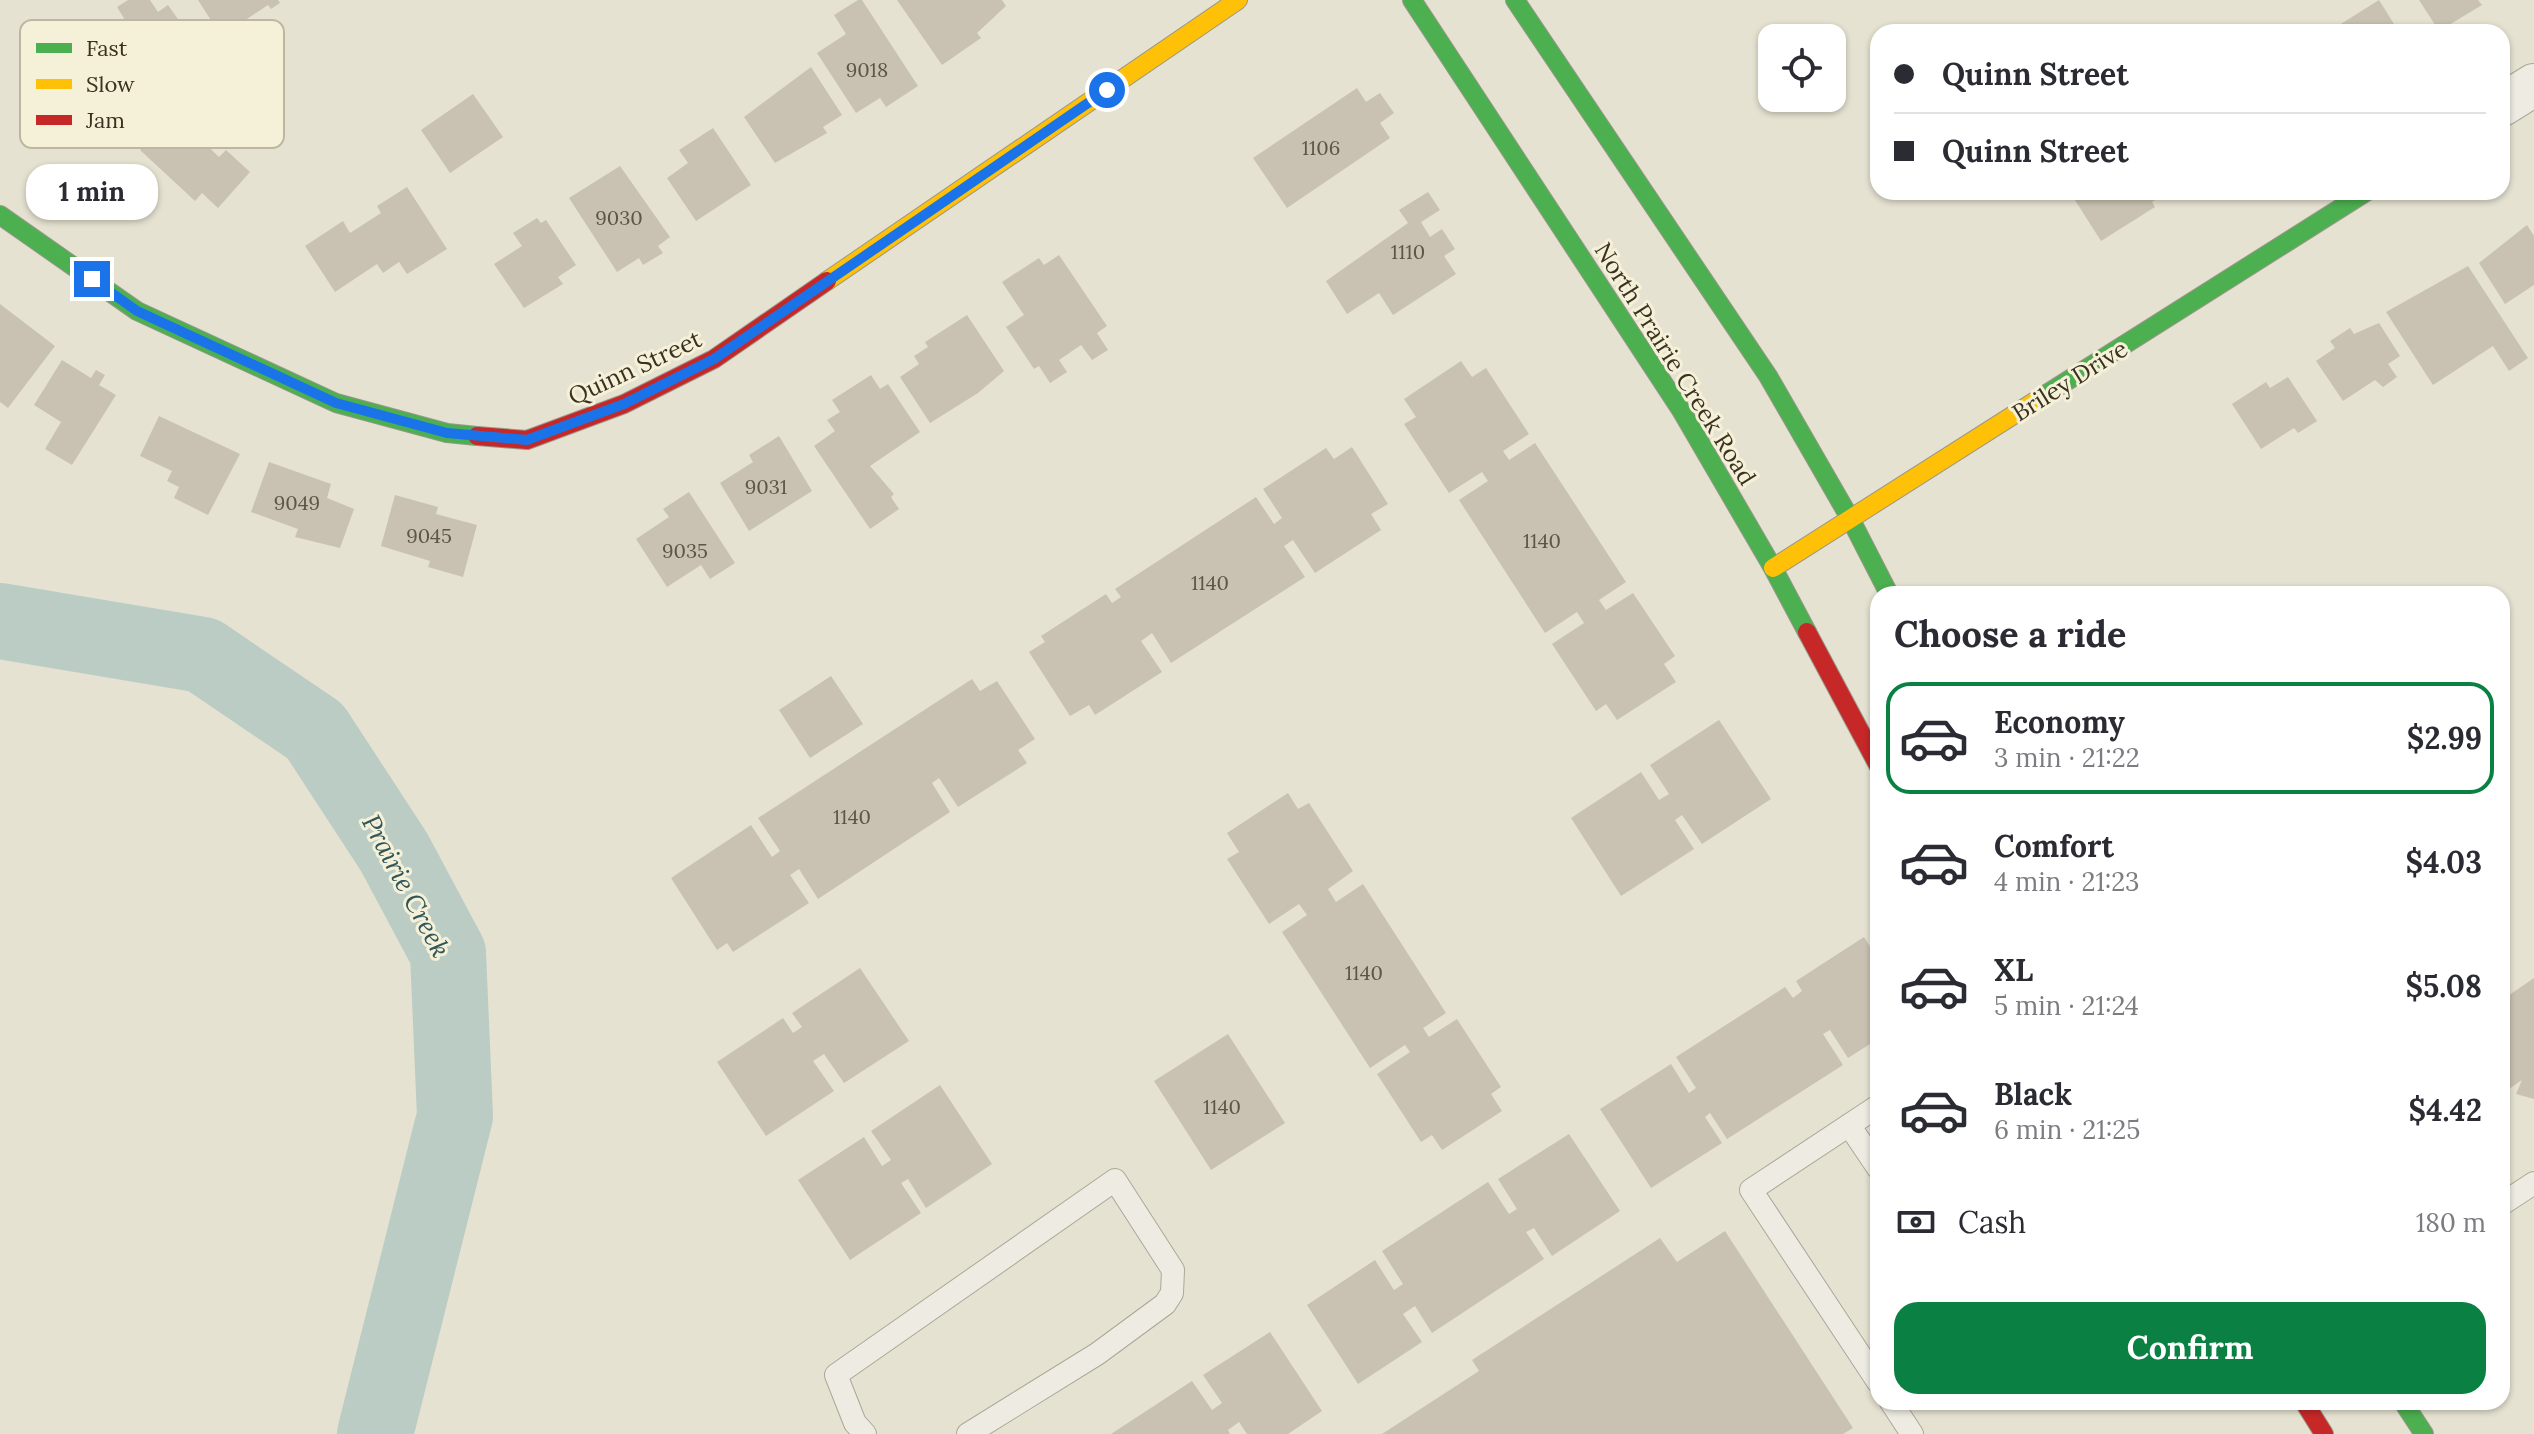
<!DOCTYPE html>
<html lang="en">
<head>
<meta charset="utf-8">
<style>
  body { margin:0; font-family:Lora,serif; background:#f2f2f3; color:#2b2b33; height:100vh; display:flex; flex-direction:column; font-size:30px; white-space:nowrap }
  * { box-sizing:border-box; margin:0 }
  p { font-size:26px; color:#7c7c81 }
  .icon { flex:none; width:44px; height:44px; fill:none; stroke:currentColor; stroke-width:2; stroke-linecap:round; stroke-linejoin:round }
  .map { position:relative; flex:1; overflow:hidden }
  .drawer { position:absolute; left:1870px; top:586px; width:640px; height:824px; display:flex; flex-direction:column; background:#fff; border-radius:24px; box-shadow:0 2px 6px #0004 }
  .drawer>* { flex:none }
  .hud { position:absolute; left:1870px; top:24px; width:640px; height:176px; border-radius:24px; box-shadow:0 2px 6px #0004; display:grid; align-content:center; height:176px; padding:0 24px; background:#fff }
  .fabs { position:absolute; left:1758px; top:24px; display:grid; gap:16px }
  .fabs a { display:grid; place-items:center; width:88px; height:88px; border-radius:16px; background:#fff; box-shadow:0 2px 6px #0004; font-size:40px }
  .end { position:absolute; width:36px; height:36px; margin:-18px; border:10px solid #1a73e8; background:#fff; box-shadow:0 0 0 4px #fff }
  .from { border-radius:50% }
  .bubble { position:absolute; height:56px; border-radius:24px; background:#fff; box-shadow:0 2px 6px #0004; font-size:26px; font-weight:700; line-height:56px; text-align:center }
  .hud b { display:flex; align-items:center; gap:28px; height:76px; font-size:30px }
  .hud b+b { border-top:2px solid #e1e1e2 }
  .hud i { width:20px; height:20px; background:#2b2b33 }
  ul { padding:0; list-style:none }
  li { display:flex; align-items:center; gap:24px; height:112px; margin:0 16px 12px; padding:0 8px; border:4px solid transparent; border-radius:24px }
  li div { flex:1 }
  li b { display:block; font-size:30px }
  li em { font-style:normal; font-weight:700 }
  li.selected { border-color:#0b8043 }
  li>.icon { width:72px; height:72px; stroke-width:1.5 }
  h2 { padding:0 24px; font-size:36px; line-height:96px }
  .pay { display:flex; align-items:center; gap:20px; height:88px; padding:0 24px; font-size:30px }
  .pay p { margin-inline-start:auto }
  .primary-button { display:flex; gap:16px; margin-top:auto; padding:16px 24px }
  .primary-button a { flex:1; height:92px; border-radius:24px; background:#0b8043; color:#fff; font-size:32px; font-weight:700; line-height:92px; text-align:center }
  .map>svg:first-child { display:block }
  .lines { fill:none; stroke-linecap:round; stroke-linejoin:round }
  .river { stroke:#bbccc4; stroke-width:76 }
  .building { fill:#c9c2b2 }
  .lane-casing { stroke:#aba799; stroke-width:24 }
  .street-casing { stroke:#aba799; stroke-width:44 }
  .fast-casing { stroke:#9a968a; stroke-width:20 }
  .slow-casing { stroke:#9a968a; stroke-width:20 }
  .jam-casing { stroke:#9a968a; stroke-width:20 }
  .lane { stroke:#eeece2; stroke-width:22 }
  .street { stroke:#eeece2; stroke-width:42 }
  .fast { stroke:#4caf50; stroke-width:18 }
  .slow { stroke:#ffc107; stroke-width:18 }
  .jam { stroke:#c62828; stroke-width:18 }
  .route { stroke:#1a73e8; stroke-width:10 }
  .labels { text-anchor:middle; stroke-width:6; stroke-linejoin:round; paint-order:stroke }
  .number-label { font-size:20px; fill:#5e5545 }
  .street-label { font-size:24px; fill:#3a3121; stroke:#f5f1d8 }
  .water-label { font-size:26px; font-style:italic; fill:#315559; stroke:#f5f1d8 }
  .key { fill:#f5f1d8; stroke:#bdb7a1; stroke-width:2 }
  .key-label { font-size:22px; fill:#3a3121 }
</style>
</head>
<body>
<div class="map">
<svg width="2534" height="1434" viewBox="0 0 2534 1434">
  <rect width="100%" height="100%" fill="#e5e2d1"/>
  <g class="lines">
    <path class="river" d="M 0,621 L 203,655 L 315,731 L 394,852 L 448,953 L 455,1116 L 375,1434"/>
  </g>
  <path class="building" d="M 128,0 L 150,0 L 158,12 L 168,5 L 180,22 L 146,48 L 156,64 L 144,71 L 147,76 L 93,111 L 53,49 L 99,20 L 115,45 L 133,33 L 117,7 Z
    M 198,0 L 278,0 L 280,3 L 271,9 L 268,5 L 221,36 Z
    M 858,0 L 862,0 L 918,86 L 886,107 L 880,98 L 856,113 L 817,53 L 846,34 L 834,15 Z
    M 897,0 L 1002,0 L 1006,6 L 977,33 L 981,38 L 942,65 Z
    M 2379,0 L 2399,32 L 2328,32 Z
    M 2419,0 L 2478,0 L 2482,5 L 2439,31 Z
    M 811,67 L 842,115 L 823,127 L 827,133 L 775,163 L 744,117 Z
    M 1357,88 L 1366,102 L 1380,93 L 1394,113 L 1380,123 L 1390,138 L 1287,208 L 1253,158 Z
    M 473,94 L 503,137 L 450,173 L 421,130 Z
    M 173,113 L 219,157 L 226,150 L 250,172 L 218,208 L 202,193 L 195,201 L 140,150 Z
    M 713,128 L 751,185 L 696,221 L 667,178 L 688,163 L 679,150 Z
    M 620,166 L 670,237 L 658,246 L 663,253 L 643,265 L 639,258 L 617,272 L 569,198 Z
    M 407,187 L 447,249 L 407,274 L 399,262 L 383,273 L 377,264 L 335,292 L 305,246 L 343,221 L 350,233 L 381,213 L 377,206 Z
    M 1428,192 L 1440,210 L 1421,222 L 1430,237 L 1442,229 L 1455,249 L 1444,256 L 1456,274 L 1393,315 L 1379,293 L 1347,314 L 1326,281 L 1408,223 L 1399,210 Z
    M 2081,192 L 2167,192 L 2152,202 L 2155,207 L 2101,241 L 2073,197 Z
    M 537,218 L 541,223 L 546,220 L 576,265 L 558,277 L 563,284 L 524,308 L 494,264 L 522,246 L 513,233 Z
    M 2527,225 L 2534,236 L 2534,285 L 2505,304 L 2479,263 Z
    M 1059,255 L 1107,326 L 1097,333 L 1108,350 L 1092,360 L 1081,345 L 1059,360 L 1067,372 L 1050,383 L 1039,366 L 1034,369 L 1006,327 L 1024,315 L 1002,282 L 1039,258 L 1044,265 Z
    M 2468,266 L 2528,358 L 2509,371 L 2493,346 L 2433,385 L 2386,312 Z
    M 0,304 L 55,346 L 8,408 L 0,402 Z
    M 967,315 L 1004,371 L 978,393 L 930,423 L 900,377 L 919,364 L 914,356 L 928,347 L 925,342 Z
    M 2379,323 L 2400,356 L 2388,364 L 2397,377 L 2383,387 L 2375,380 L 2343,401 L 2316,361 L 2335,348 L 2330,341 L 2350,328 L 2354,334 Z
    M 62,360 L 91,378 L 96,370 L 105,375 L 99,385 L 116,395 L 72,465 L 45,449 L 61,422 L 34,405 Z
    M 1461,361 L 1472,377 L 1486,368 L 1529,434 L 1503,451 L 1509,460 L 1535,443 L 1626,582 L 1599,600 L 1606,610 L 1633,593 L 1675,656 L 1664,664 L 1676,682 L 1617,720 L 1606,704 L 1596,711 L 1552,644 L 1584,623 L 1577,612 L 1545,633 L 1459,500 L 1488,481 L 1482,472 L 1449,493 L 1404,424 L 1416,417 L 1404,399 Z
    M 871,375 L 880,389 L 888,384 L 920,432 L 870,466 L 894,494 L 891,497 L 899,509 L 870,529 L 814,446 L 835,431 L 827,420 L 840,412 L 832,400 Z
    M 2288,377 L 2317,421 L 2298,433 L 2294,428 L 2261,449 L 2232,404 L 2266,382 L 2270,388 Z
    M 159,416 L 240,454 L 208,515 L 174,498 L 179,487 L 167,481 L 172,471 L 140,456 Z
    M 779,436 L 812,491 L 749,531 L 720,483 L 753,462 L 749,455 Z
    M 1352,447 L 1388,504 L 1371,514 L 1381,530 L 1315,573 L 1293,540 L 1284,546 L 1305,577 L 1171,663 L 1152,633 L 1141,641 L 1162,672 L 1095,715 L 1089,705 L 1070,716 L 1029,652 L 1045,642 L 1041,636 L 1106,594 L 1112,603 L 1121,597 L 1115,589 L 1256,497 L 1274,524 L 1282,518 L 1263,489 L 1326,448 L 1334,459 Z
    M 269,462 L 331,484 L 327,498 L 354,509 L 340,548 L 295,537 L 298,529 L 251,512 Z
    M 689,492 L 735,563 L 710,579 L 701,565 L 667,587 L 636,539 L 669,517 L 663,509 Z
    M 395,495 L 438,507 L 436,514 L 477,525 L 463,577 L 428,567 L 430,561 L 381,546 Z
    M 831,676 L 863,724 L 810,758 L 779,710 Z
    M 972,679 L 980,691 L 997,681 L 1035,739 L 1018,750 L 1027,763 L 958,807 L 939,778 L 932,783 L 950,812 L 818,899 L 799,869 L 790,875 L 809,903 L 733,952 L 727,943 L 717,950 L 671,878 L 751,825 L 772,857 L 780,851 L 758,818 Z
    M 1719,720 L 1771,799 L 1702,844 L 1682,815 L 1675,820 L 1694,849 L 1621,896 L 1571,818 L 1641,772 L 1659,800 L 1669,794 L 1650,765 Z
    M 1288,793 L 1298,809 L 1309,803 L 1353,871 L 1328,889 L 1336,902 L 1363,884 L 1446,1013 L 1423,1028 L 1429,1037 L 1457,1019 L 1501,1087 L 1491,1094 L 1502,1111 L 1442,1150 L 1432,1135 L 1421,1142 L 1377,1074 L 1410,1052 L 1405,1045 L 1370,1068 L 1282,932 L 1307,915 L 1299,904 L 1269,924 L 1227,859 L 1239,852 L 1227,833 Z
    M 1864,937 L 1878,959 L 1878,1039 L 1848,1058 L 1830,1030 L 1823,1034 L 1843,1065 L 1727,1139 L 1710,1113 L 1705,1117 L 1722,1143 L 1651,1188 L 1600,1109 L 1671,1064 L 1689,1093 L 1696,1088 L 1676,1057 L 1785,987 L 1793,998 L 1802,991 L 1796,981 Z
    M 860,968 L 909,1041 L 844,1083 L 824,1054 L 813,1061 L 834,1091 L 766,1136 L 717,1062 L 783,1018 L 793,1033 L 802,1027 L 792,1013 Z
    M 2534,978 L 2534,1099 L 2516,1094 L 2522,1080 L 2502,1094 L 2502,1000 Z
    M 1228,1034 L 1285,1123 L 1211,1170 L 1154,1081 Z
    M 940,1085 L 992,1164 L 926,1208 L 908,1179 L 901,1183 L 921,1213 L 850,1260 L 798,1180 L 864,1137 L 882,1166 L 891,1160 L 871,1131 Z
    M 1569,1134 L 1620,1211 L 1552,1256 L 1534,1228 L 1526,1232 L 1544,1259 L 1432,1333 L 1415,1306 L 1403,1314 L 1422,1342 L 1358,1384 L 1307,1305 L 1375,1260 L 1394,1290 L 1403,1284 L 1382,1251 L 1488,1182 L 1509,1214 L 1517,1209 L 1498,1179 Z
    M 1725,1231 L 1853,1428 L 1843,1434 L 1382,1434 L 1479,1371 L 1472,1360 L 1660,1238 L 1677,1262 Z
    M 1270,1332 L 1322,1411 L 1288,1434 L 1247,1434 L 1239,1422 L 1228,1430 L 1230,1434 L 1111,1434 L 1192,1381 L 1212,1410 L 1222,1403 L 1203,1375 Z"/>
  <g class="lines">
    <g class="lane-casing">
      <path id="lane" d="M 1878,1106 L 1751,1190 L 1878,1382
        M 1849,1125 L 1878,1168
        M 2502,1204 L 2534,1183
        M 1891,1402 L 1912,1434
        M 865,1434 L 855,1423 L 836,1375 L 1115,1180 L 1173,1270 L 1172,1293 L 1165,1304 L 1097,1354 L 968,1434"/>
    </g>
    <g class="street-casing">
      <path id="street" d="M 2502,105 L 2534,85"/>
    </g>
    <g class="fast-casing">
      <path id="fast" d="M 1412,0 L 1681,410 L 1773,568 L 1807,632
        M 1515,0 L 1768,376 L 1851,520 L 1889,594
        M 0,215 L 137,311 L 336,403 L 447,433 L 477,436
        M 2037,400 L 2366,192
        M 2403,1402 L 2424,1434"/>
    </g>
    <g class="slow-casing">
      <path id="slow" d="M 827,281 L 1238,0
        M 1773,568 L 2037,400"/>
    </g>
    <g class="jam-casing">
      <path id="jam" d="M 477,436 L 527,440 L 624,404 L 714,359 L 827,281
        M 1807,632 L 1878,765
        M 2304,1402 L 2324,1434"/>
    </g>
    <use href="#lane" class="lane"/>
    <use href="#street" class="street"/>
    <use href="#fast" class="fast"/>
    <use href="#slow" class="slow"/>
    <use href="#jam" class="jam"/>
  </g>
  <g class="lines">
    <path class="route" d="M 92,279 L 137,311 L 336,403 L 447,433 L 527,440 L 624,404 L 714,359 L 1107,90"/>
  </g>
  <g class="labels">
    <g class="number-label">
      <text x="867" y="77">9018</text>
      <text x="1321" y="155">1106</text>
      <text x="619" y="225">9030</text>
      <text x="1408" y="259">1110</text>
      <text x="766" y="494">9031</text>
      <text x="297" y="510">9049</text>
      <text x="429" y="543">9045</text>
      <text x="1542" y="548">1140</text>
      <text x="685" y="558">9035</text>
      <text x="1210" y="590">1140</text>
      <text x="852" y="824">1140</text>
      <text x="1364" y="980">1140</text>
      <text x="1222" y="1114">1140</text>
    </g>
    <g class="street-label">
      <text transform="translate(1675 364) rotate(58)" y="8">North Prairie Creek Road</text>
      <text transform="translate(635 368) rotate(-25)" y="8">Quinn Street</text>
      <text transform="translate(2070 381) rotate(-32)" y="8">Briley Drive</text>
    </g>
    <g class="water-label">
      <text transform="translate(406 886) rotate(62)" y="9">Prairie Creek</text>
    </g>
  </g>
  <rect x="20" y="20" width="264" height="128" rx="12" class="key"/>
  <rect x="36" y="43" width="36" height="10" fill="#4caf50"/>
  <rect x="36" y="79" width="36" height="10" fill="#ffc107"/>
  <rect x="36" y="115" width="36" height="10" fill="#c62828"/>
  <g class="key-label">
    <text x="86" y="56">Fast</text>
    <text x="86" y="92">Slow</text>
    <text x="86" y="128">Jam</text>
  </g>
</svg>
<div class="fabs">
<a><svg class="icon" aria-label="locate" viewBox="0 0 24 24"><circle cx="12" cy="12" r="6"/><path d="M12 2v4M12 18v4M2 12h4M18 12h4"/></svg></a>
</div>
<i class="end from" style="left:1107px;top:90px"></i>
<i class="end" style="left:92px;top:279px"></i>
<div class="bubble" style="left:26px;top:164px;width:132px">1 min</div>
<div class="hud">
<b><i class="from"></i>Quinn Street</b>
<b><i></i>Quinn Street</b>
</div>
<section class="drawer">
<h2>Choose a ride</h2>
<ul>
<li class="selected"><svg class="icon" aria-label="car" viewBox="0 0 24 24"><path d="M5 17H2v-5l4-1 3-4h7l3 4 3 1v5h-3M9 17h6M6 11h13"/><circle cx="7" cy="17" r="2"/><circle cx="17" cy="17" r="2"/></svg><div><b>Economy</b><p>3 min · 21:22</p></div><em>$2.99</em></li>
<li><svg class="icon" aria-label="car" viewBox="0 0 24 24"><path d="M5 17H2v-5l4-1 3-4h7l3 4 3 1v5h-3M9 17h6M6 11h13"/><circle cx="7" cy="17" r="2"/><circle cx="17" cy="17" r="2"/></svg><div><b>Comfort</b><p>4 min · 21:23</p></div><em>$4.03</em></li>
<li><svg class="icon" aria-label="car" viewBox="0 0 24 24"><path d="M5 17H2v-5l4-1 3-4h7l3 4 3 1v5h-3M9 17h6M6 11h13"/><circle cx="7" cy="17" r="2"/><circle cx="17" cy="17" r="2"/></svg><div><b>XL</b><p>5 min · 21:24</p></div><em>$5.08</em></li>
<li><svg class="icon" aria-label="car" viewBox="0 0 24 24"><path d="M5 17H2v-5l4-1 3-4h7l3 4 3 1v5h-3M9 17h6M6 11h13"/><circle cx="7" cy="17" r="2"/><circle cx="17" cy="17" r="2"/></svg><div><b>Black</b><p>6 min · 21:25</p></div><em>$4.42</em></li>
</ul>
<div class="pay"><svg class="icon" aria-label="cash" viewBox="0 0 24 24"><path d="M3 7h18v10H3z"/><circle cx="12" cy="12" r="2"/></svg>Cash<p>180 m</p></div>
<div class="primary-button"><a>Confirm</a></div>
</section>
</div>
</body>
</html>
